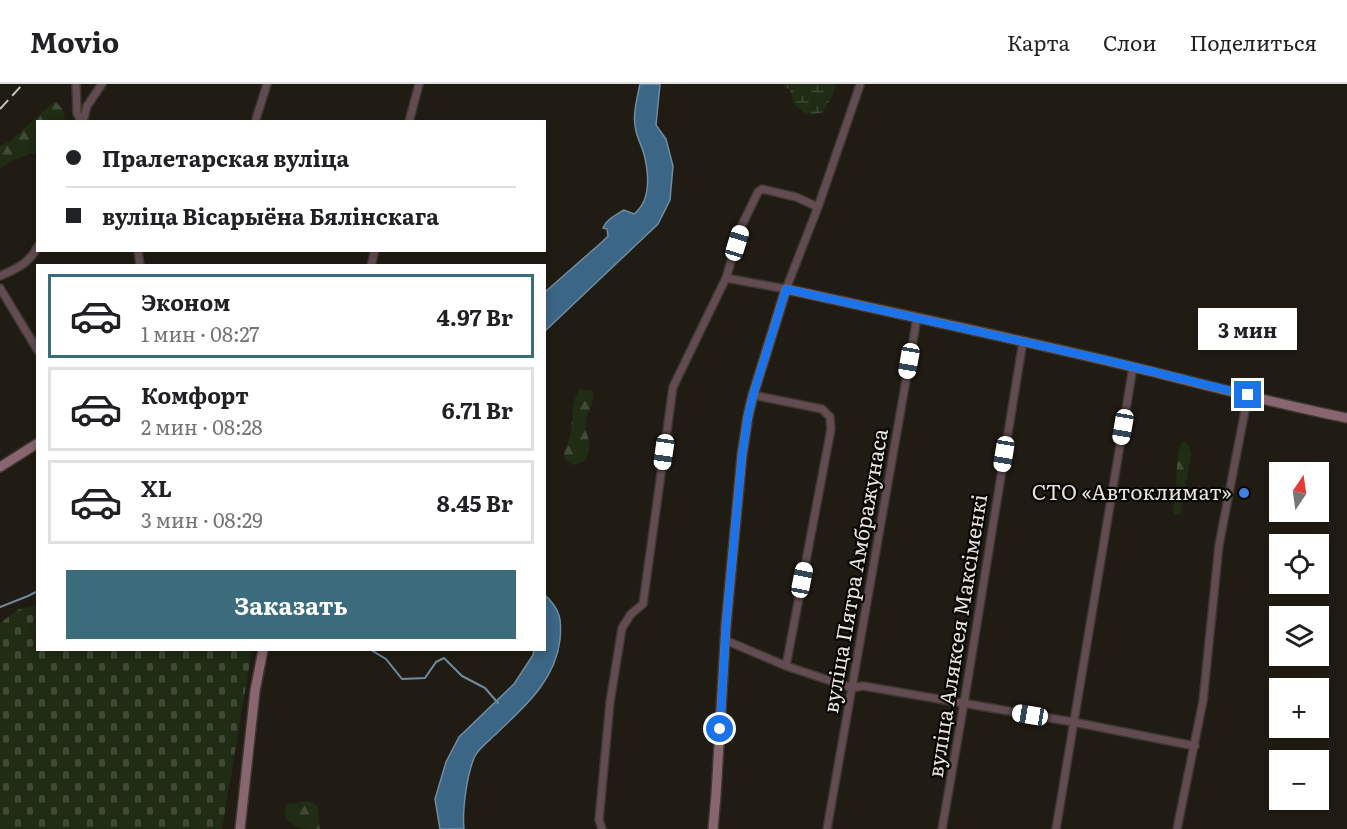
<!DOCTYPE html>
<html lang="ru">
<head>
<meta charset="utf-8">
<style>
  body { margin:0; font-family:Literata,serif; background:#f2f2f2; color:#202124; height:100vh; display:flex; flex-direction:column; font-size:22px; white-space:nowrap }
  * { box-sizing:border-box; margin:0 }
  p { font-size:20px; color:#757577 }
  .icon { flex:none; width:33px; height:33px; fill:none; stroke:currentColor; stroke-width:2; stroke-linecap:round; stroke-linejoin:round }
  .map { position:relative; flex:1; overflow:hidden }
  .side { position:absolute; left:36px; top:180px; width:510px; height:387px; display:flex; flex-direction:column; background:#fff; border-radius:0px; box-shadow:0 3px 9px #0003 }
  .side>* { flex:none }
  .hud { position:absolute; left:36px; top:36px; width:510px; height:132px; border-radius:0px; box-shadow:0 3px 9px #0003; display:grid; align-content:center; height:132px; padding:0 30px; background:#fff }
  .needle { width:39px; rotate:13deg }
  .controls { position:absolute; left:1269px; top:378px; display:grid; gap:12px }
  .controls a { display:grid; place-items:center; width:60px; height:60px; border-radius:0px; background:#fff; box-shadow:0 3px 9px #0003; font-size:30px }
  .end { position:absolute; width:27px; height:27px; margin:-14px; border:8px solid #1a73e8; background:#fff; box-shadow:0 0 0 3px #fff }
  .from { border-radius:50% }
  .bubble { position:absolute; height:42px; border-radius:0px; background:#fff; box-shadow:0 3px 9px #0003; font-size:20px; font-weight:700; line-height:42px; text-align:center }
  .car { position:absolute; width:18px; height:36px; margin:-18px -9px; border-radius:8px; box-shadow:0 0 4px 2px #0007; background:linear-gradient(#fff 24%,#345 0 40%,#fff 0 76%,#345 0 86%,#fff 0) }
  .hud b { display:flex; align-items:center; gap:21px; height:57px; font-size:22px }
  .hud b+b { border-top:2px solid #e0e0e0 }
  .hud i { width:15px; height:15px; background:#202124 }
  ul { padding:10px 0 0; list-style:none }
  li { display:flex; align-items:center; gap:18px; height:84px; margin:0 12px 9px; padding:0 18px; border:3px solid #e0e0e0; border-radius:0px }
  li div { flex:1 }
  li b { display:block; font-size:22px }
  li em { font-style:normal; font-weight:700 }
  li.active { border-color:#3a6c7b }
  li>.icon { width:54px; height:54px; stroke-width:1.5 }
  .cta { display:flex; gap:12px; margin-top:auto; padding:12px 30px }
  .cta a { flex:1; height:69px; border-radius:0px; background:#3a6c7b; color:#fff; font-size:24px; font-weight:700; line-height:69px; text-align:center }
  header { display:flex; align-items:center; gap:36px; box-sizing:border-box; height:84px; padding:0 30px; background:#fff; border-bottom:2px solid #e0e0e0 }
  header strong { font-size:28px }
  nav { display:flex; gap:33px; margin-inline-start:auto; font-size:21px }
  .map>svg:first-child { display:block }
  .forest { fill:url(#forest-firs) }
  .wetland { fill:url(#wetland-marsh) }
  .cemetery { fill:url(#cemetery-stones) }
  .water { fill:#3c6685; stroke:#6f8ca0; stroke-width:1.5 }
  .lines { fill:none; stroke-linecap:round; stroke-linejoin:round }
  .stream { stroke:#6f8ca0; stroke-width:2 }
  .street-casing { stroke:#3c382f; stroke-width:10 }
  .secondary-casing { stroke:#3c382f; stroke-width:12 }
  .street { stroke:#624c51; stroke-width:7 }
  .secondary { stroke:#89666f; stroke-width:9 }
  .rail { stroke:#c5c2bb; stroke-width:2; stroke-dasharray:12 6; stroke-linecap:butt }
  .route { stroke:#1a73e8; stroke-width:8 }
  .shop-dot { fill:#3f7fe0; stroke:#080704; stroke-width:2 }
  .labels { text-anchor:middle; stroke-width:4.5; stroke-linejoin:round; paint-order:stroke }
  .poi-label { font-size:21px; fill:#e7e4de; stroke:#080704; text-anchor:end }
  .street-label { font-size:21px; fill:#e7e4de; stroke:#080704 }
</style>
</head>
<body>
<header>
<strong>Movio</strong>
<nav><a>Карта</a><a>Слои</a><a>Поделиться</a></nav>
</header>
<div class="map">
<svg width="1347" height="745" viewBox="0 0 1347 745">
  <defs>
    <pattern id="forest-firs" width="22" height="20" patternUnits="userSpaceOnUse" patternTransform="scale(1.5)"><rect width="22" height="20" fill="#202c14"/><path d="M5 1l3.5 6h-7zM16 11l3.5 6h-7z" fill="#404a36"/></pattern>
    <pattern id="wetland-marsh" width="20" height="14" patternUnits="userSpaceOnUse" patternTransform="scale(1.5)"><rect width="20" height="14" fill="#202c14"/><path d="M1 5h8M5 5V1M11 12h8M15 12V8" fill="none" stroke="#404a36"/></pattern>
    <pattern id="cemetery-stones" width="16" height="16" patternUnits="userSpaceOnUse" patternTransform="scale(1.5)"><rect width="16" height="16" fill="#202c14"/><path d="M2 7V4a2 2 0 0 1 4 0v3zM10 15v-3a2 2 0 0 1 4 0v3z" fill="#404a36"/></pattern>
  </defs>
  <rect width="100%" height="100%" fill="#201c13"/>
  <path class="forest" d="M 55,17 L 64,27 L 65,37 L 38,38 L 37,68 L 10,77 L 0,85 L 0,62 L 9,58 Z
    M 580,305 L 591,306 C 598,315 587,327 586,337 C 585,348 592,361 588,371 C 585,378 580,379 573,381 C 568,378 564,376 564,371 C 564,364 569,359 570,352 C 574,337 570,318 580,305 Z
    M 1184,358 C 1190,361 1190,365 1191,371 L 1181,429 L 1178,431 L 1174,430 C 1172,421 1175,413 1176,405 C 1177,389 1176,373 1181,359 Z
    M 308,717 L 318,722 C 319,730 318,739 320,745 C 303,745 291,745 284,729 L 288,720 Z"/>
  <path class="wetland" d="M 782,0 L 836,0 L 832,12 L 823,28 L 813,31 L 803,28 L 794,20 L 790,6 Z"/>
  <path class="cemetery" d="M 37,522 L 38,566 L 252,566 L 222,745 L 0,745 L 0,539 L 19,525 Z"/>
  <path class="water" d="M 640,0 L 660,0 L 656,41 L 666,55 L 673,82 L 670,116 L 658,140 L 545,247 L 545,208 L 602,158 L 608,152 L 607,145 L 603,144 C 607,135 616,131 624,126 L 634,130 C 651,117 649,93 645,74 C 643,64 638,56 636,47 C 632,32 637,15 640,0 Z
    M 545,511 C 560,525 562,535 560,556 C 555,597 525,622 497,649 C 490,656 479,664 475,672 C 467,689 462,726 464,745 L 440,745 L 435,715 L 446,678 L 459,653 L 514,600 L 533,571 L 534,566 L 544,566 Z"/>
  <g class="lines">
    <path class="stream" d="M 0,523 L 28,512 L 38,507
      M 371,566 L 386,575 L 402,595 L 425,594 L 436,578 L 444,574 L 462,592 L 485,604 L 498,619"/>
    <g class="street-casing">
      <path id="street" d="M 76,0 L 77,29 L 81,38
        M 256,35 L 267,0
        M 83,38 L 87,22 L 102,0
        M 409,38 L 419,0
        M 138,166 L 140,182
        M 371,182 L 375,166
        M 0,192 C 16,185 30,179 38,162
        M 726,194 L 786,205 L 818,123 L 860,1
        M 0,204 L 38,267
        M 753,311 L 822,325 L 830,333 L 831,345 L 786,582
        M 725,556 L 786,582 L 852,604 L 863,602 L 1073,638 L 1195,662
        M 602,745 L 599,736 L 610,618 L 622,544 L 631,530 L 643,520 L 673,303 L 726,194 L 742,141 L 758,108 L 762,105 L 796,113 L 818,123
        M 827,745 L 917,234
        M 942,745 L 964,619 L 1023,257
        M 1056,745 L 1133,283
        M 1177,745 L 1203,617 L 1219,461 L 1248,311"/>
    </g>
    <g class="secondary-casing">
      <path id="secondary" d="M 0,383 L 38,359
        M 240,745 L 255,607 L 263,566
        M 713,745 L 716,711 L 726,541 L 742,371 L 748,332 L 753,311 L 786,205 C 899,230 1012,254 1125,281 C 1199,299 1272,319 1347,334"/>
    </g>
    <use href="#street" class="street"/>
    <use href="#secondary" class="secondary"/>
    <path class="rail" d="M 0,25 L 23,0"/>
  </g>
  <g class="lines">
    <path class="route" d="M 720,645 L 726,541 L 742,371 L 748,332 L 753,311 L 786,205 L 1105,276 L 1248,311"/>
  </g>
  <circle class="shop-dot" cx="1244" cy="409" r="6"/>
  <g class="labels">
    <g class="poi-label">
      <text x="1232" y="416">СТО «Автоклимат»</text>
    </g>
    <g class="street-label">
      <text transform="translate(856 487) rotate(-80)" y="7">вуліца Пятра Амбражунаса</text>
      <text transform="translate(958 552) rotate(-81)" y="7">вуліца Аляксея Максіменкі</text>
    </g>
  </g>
</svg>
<div class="controls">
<a><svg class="needle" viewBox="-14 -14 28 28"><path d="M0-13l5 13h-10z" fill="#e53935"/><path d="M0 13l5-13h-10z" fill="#757577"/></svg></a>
<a><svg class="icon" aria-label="locate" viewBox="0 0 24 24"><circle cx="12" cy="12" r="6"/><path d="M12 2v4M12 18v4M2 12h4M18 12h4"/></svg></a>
<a><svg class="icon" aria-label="layers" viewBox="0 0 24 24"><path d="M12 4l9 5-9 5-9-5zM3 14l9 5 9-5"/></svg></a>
<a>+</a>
<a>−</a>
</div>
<i class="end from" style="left:720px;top:645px"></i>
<i class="end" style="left:1248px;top:311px"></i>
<div class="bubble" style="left:1198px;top:224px;width:99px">3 мин</div>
<i class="car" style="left:737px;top:159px;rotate:17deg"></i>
<i class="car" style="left:909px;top:277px;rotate:190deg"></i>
<i class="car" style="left:1123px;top:343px;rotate:190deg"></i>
<i class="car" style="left:664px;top:368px;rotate:188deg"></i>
<i class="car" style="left:1004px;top:370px;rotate:189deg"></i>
<i class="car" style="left:802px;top:496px;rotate:11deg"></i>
<i class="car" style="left:1030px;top:631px;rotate:279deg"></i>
<div class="hud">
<b><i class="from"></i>Пралетарская вуліца</b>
<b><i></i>вуліца Вісарыёна Бялінскага</b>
</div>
<section class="side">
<ul>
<li class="active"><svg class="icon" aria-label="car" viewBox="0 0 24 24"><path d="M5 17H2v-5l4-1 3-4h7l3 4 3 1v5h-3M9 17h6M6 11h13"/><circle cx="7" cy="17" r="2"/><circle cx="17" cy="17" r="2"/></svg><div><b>Эконом</b><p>1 мин · 08:27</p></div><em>4.97 Br</em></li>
<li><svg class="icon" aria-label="car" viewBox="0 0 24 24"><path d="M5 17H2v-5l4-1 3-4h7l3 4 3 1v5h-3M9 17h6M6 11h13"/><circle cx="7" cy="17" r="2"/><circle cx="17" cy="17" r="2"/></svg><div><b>Комфорт</b><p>2 мин · 08:28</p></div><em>6.71 Br</em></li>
<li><svg class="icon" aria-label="car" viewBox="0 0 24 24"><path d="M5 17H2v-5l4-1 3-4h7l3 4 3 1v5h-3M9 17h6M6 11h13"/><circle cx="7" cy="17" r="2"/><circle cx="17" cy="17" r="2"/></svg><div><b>XL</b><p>3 мин · 08:29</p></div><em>8.45 Br</em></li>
</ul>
<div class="cta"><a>Заказать</a></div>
</section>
</div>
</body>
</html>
